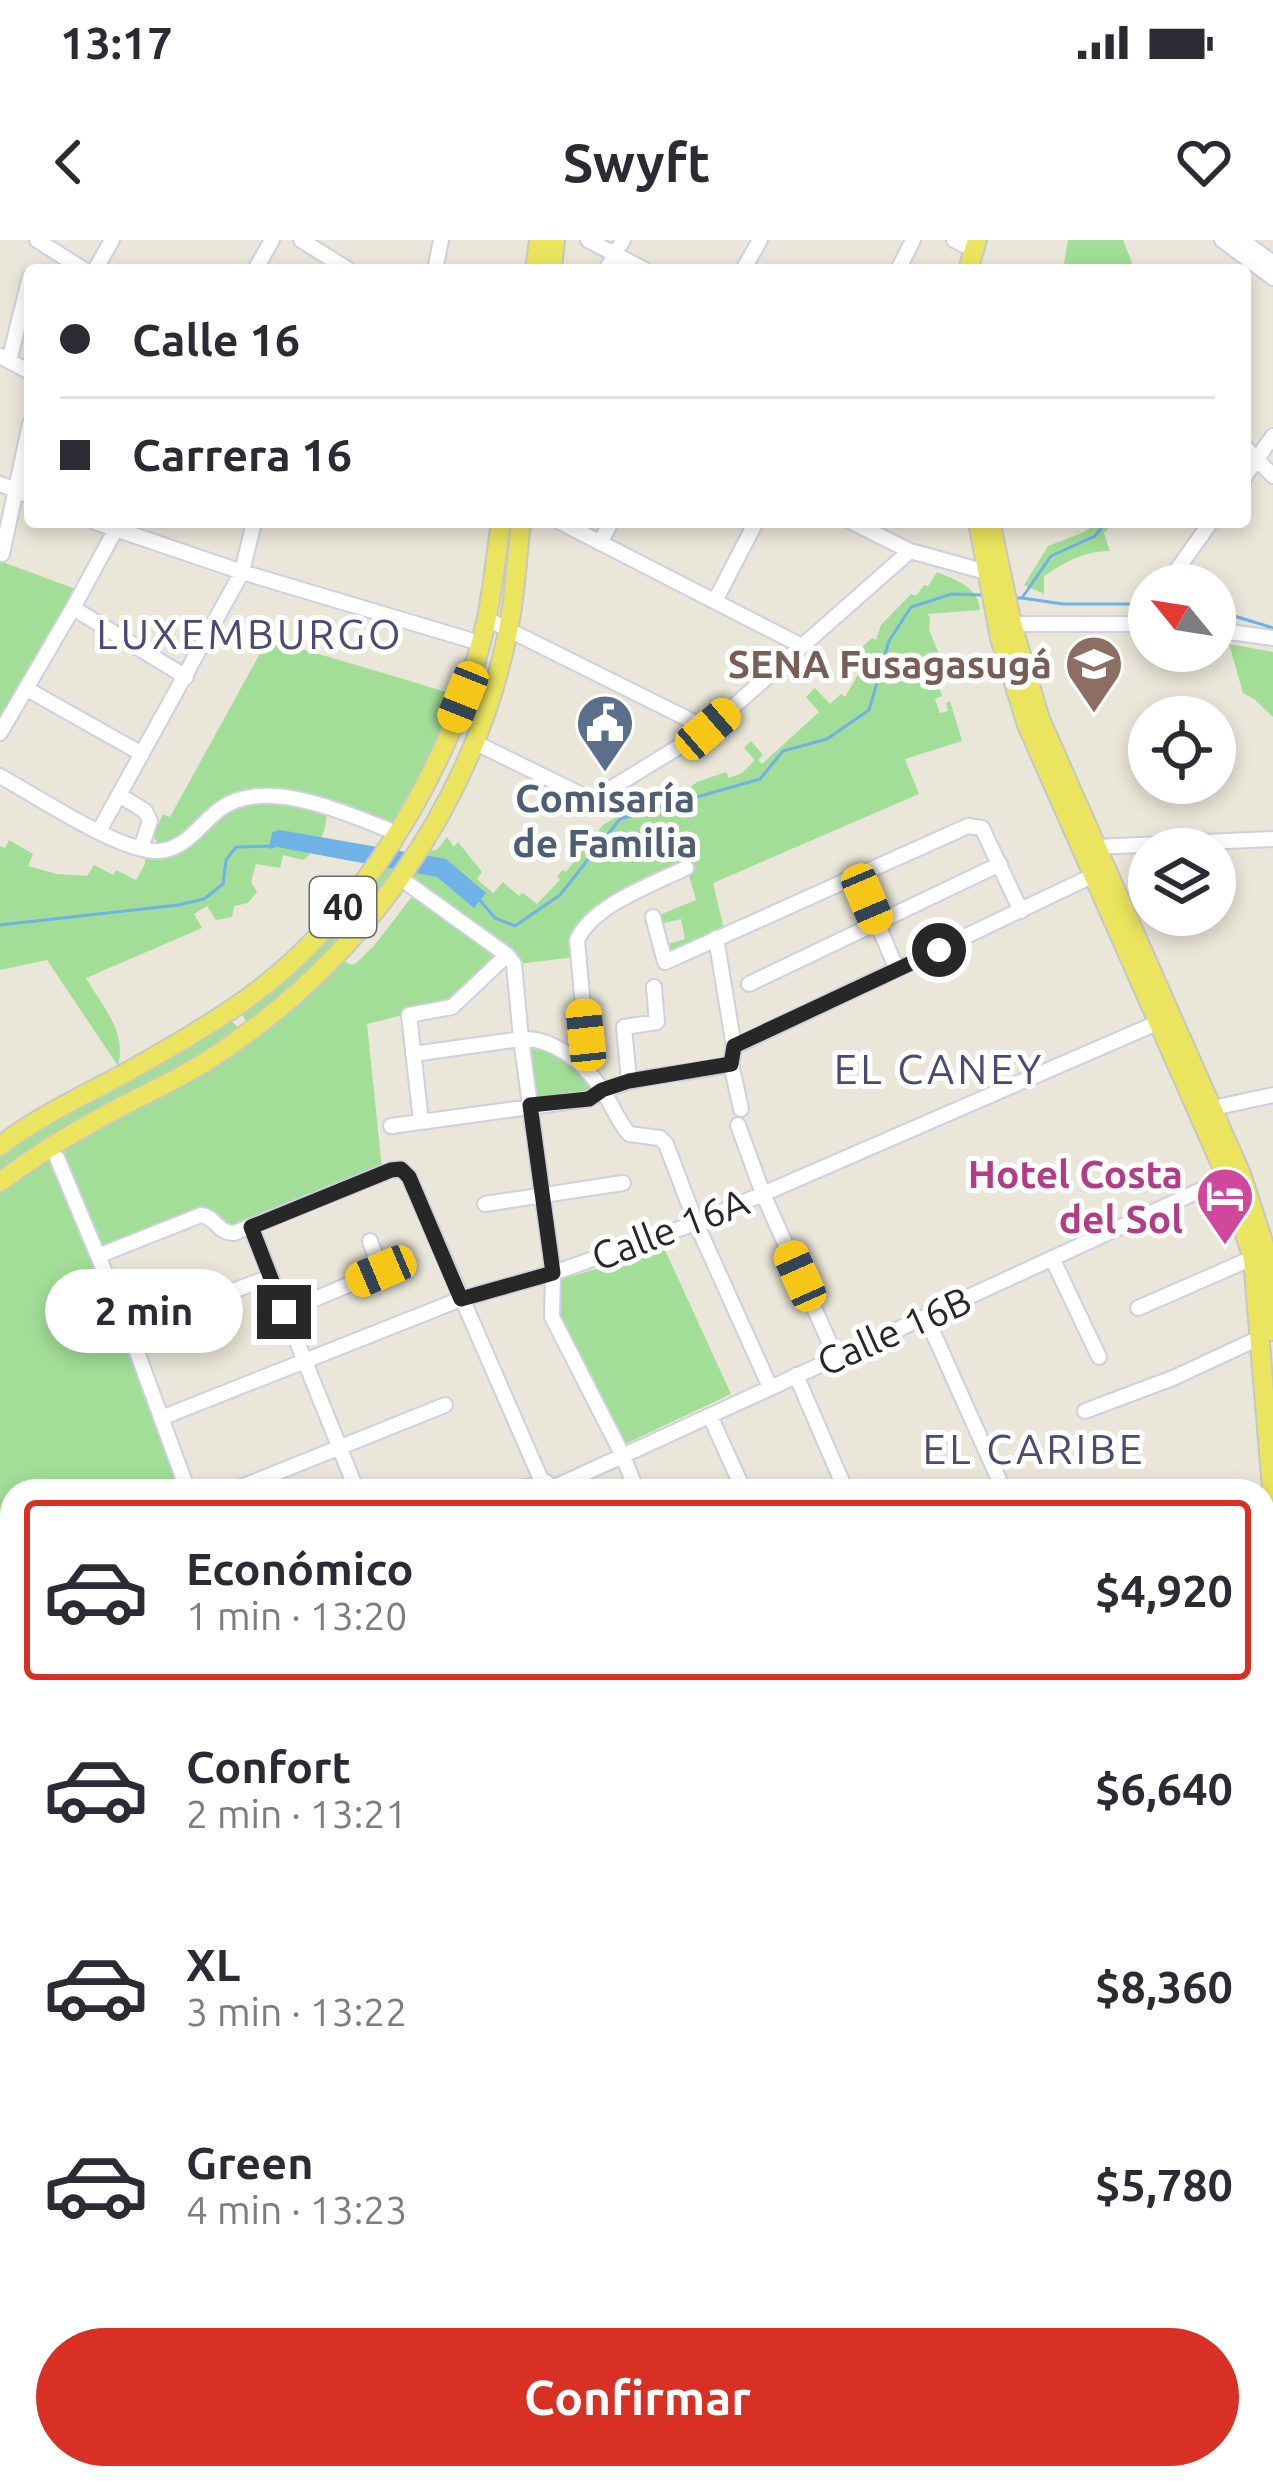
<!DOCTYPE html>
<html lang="es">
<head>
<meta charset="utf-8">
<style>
  body { margin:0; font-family:Ubuntu,sans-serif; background:#f2f2f3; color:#2b2b33; height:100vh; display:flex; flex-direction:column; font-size:45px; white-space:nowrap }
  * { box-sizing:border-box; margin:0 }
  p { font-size:39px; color:#7c7c81 }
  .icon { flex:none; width:66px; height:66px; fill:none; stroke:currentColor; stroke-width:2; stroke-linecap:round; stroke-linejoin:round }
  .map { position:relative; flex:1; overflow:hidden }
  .drawer { position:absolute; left:0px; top:1239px; width:1275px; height:1011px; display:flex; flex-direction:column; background:#fff; border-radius:36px 36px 0 0; box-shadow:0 6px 18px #0003 }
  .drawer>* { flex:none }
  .top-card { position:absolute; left:24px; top:24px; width:1227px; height:264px; border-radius:12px; box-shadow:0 6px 18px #0003; display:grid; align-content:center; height:264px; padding:0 36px; background:#fff }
  .needle { width:78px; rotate:300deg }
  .buttons { position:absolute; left:1128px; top:324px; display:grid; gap:24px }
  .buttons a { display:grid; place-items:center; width:108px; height:108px; border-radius:50%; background:#fff; box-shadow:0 6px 18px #0003; font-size:60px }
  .end { position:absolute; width:54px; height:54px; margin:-27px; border:15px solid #272727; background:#fff; box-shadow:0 0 0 6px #fff }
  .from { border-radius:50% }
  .bubble { position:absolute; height:84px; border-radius:42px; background:#fff; box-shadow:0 6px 18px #0003; font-size:39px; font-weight:700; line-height:84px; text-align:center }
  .car { position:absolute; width:36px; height:72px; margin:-36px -18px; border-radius:15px; box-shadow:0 0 9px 3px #0007; background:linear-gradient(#f5c518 24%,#345 0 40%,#f5c518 0 76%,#345 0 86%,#f5c518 0) }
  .top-card b { display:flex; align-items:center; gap:42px; height:114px; font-size:45px }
  .top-card b+b { border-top:3px solid #e1e1e2 }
  .top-card i { width:30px; height:30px; background:#2b2b33 }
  ul { padding:21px 0 0; list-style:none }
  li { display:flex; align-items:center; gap:36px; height:180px; margin:0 24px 18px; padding:0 12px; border:6px solid transparent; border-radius:12px }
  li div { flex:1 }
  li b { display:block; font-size:45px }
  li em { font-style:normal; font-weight:700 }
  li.current { border-color:#d93025 }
  li>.icon { width:108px; height:108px; stroke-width:1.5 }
  .button { display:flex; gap:24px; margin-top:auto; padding:24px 36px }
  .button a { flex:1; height:138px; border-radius:72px; background:#d93025; color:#fff; font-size:48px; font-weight:700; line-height:138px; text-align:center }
  .status { display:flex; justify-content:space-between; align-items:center; height:84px; padding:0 60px; background:#fff; direction:ltr }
  .status svg { height:33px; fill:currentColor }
  header { display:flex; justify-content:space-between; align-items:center; height:156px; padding:0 36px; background:#fff; font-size:54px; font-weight:700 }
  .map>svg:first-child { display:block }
  .education { fill:#ebe7c9 }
  .green { fill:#a2de97 }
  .pitch { fill:#b3e693 }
  .water { fill:#70b1e8 }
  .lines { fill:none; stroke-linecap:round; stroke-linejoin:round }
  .stream { stroke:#70b1e8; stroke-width:3 }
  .minor-casing { stroke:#cfcfe0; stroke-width:18 }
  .major-casing { stroke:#c7c7c7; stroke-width:22 }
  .minor { stroke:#fff; stroke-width:14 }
  .major { stroke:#eae45e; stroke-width:18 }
  .route { stroke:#272727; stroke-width:15 }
  .labels { text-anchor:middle; stroke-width:10; stroke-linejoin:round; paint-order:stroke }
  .shield { fill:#fff; stroke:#686868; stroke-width:3 }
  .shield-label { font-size:36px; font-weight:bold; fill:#272727 }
  .education-label { font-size:39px; font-weight:bold; fill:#785e54; stroke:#fff; text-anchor:end }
  .service-label { font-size:39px; font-weight:bold; fill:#4e5e75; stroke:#fff }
  .hotel-label { font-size:39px; font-weight:bold; fill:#b23c85; stroke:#fff; text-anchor:end }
  .street-label { font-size:39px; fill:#272727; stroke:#fff }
  .neighbourhood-label { font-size:42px; letter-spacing:3px; fill:#4b4a76; stroke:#fff }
</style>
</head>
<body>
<div class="status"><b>13:17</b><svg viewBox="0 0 49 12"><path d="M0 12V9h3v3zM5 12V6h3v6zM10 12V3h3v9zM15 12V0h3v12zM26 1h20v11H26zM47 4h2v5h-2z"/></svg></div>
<header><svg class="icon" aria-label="back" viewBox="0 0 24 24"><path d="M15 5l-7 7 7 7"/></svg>Swyft<svg class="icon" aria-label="heart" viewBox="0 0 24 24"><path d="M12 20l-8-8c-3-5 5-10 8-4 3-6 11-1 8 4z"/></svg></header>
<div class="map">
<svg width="1273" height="2248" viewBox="0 0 1273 2248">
  <rect width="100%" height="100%" fill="#eae6d9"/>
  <path class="education" d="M 1273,1628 L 1273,1820 L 1263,1823 L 1263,1630 Z"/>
  <path class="green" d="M 1068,0 L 1123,0 L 1135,30 L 1063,30 Z
    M 1100,282 L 1114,282 L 1104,293 L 1110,311 C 1083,311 1066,322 1044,336 L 1044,354 L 1024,345 L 1048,306 L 1082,293 Z
    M 0,321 L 78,350 L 0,481 Z
    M 937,332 C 957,341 978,346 980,370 L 927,374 L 930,377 L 929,390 L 940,416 L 925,420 L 931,438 L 936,438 L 942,456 L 935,459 L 940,473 L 948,471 L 946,463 L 950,461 L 962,501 L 905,519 L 919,554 L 713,643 L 724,689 L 668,716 L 665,705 L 685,699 L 681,679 L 660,684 L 657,676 L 696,660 L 686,625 L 589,676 L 574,717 L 518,724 L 407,638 L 428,611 L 437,610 L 447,597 L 454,607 L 458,602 L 482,632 L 477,639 L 493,653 L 503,642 L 519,656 L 523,653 L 537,664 L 560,640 L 557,636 L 563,630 L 566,632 L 603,585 L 653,553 L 660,564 L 688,554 L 687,550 L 697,542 L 726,532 L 729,538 L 742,533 L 755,520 L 744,508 L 751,501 L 763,515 L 758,520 L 762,524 L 819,472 L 806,457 L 815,448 L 830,464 L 841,454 L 845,457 L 863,426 L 853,416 L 872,398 L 876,400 L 881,385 L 911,354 L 916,356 L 924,345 L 928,346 Z
    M 268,399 L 410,441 L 449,453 L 455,458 L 427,526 L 393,587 L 240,554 L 179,600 L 159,605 L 153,596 L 163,574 L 170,577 Z
    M 1229,404 L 1273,412 L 1273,477 L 1254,459 L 1243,453 Z
    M 266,559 L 326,571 C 328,589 318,609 303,620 L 283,615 L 280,628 L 256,624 L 251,642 L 257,652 L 248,663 L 234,666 L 232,677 L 216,680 L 207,666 L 194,674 L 202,688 L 86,738 C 102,766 127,791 118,826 L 47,720 L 0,730 L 0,606 L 5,608 L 9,600 L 33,614 L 28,626 L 57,634 L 87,636 L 94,625 L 113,635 L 116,630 L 136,640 L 145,624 L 145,615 C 174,616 196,589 220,574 C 235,564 249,561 266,559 Z
    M 383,627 L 397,629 L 332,712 L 251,781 L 245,780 L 243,775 L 245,769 Z
    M 414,654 L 500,715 L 450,763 L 367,784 L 382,929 L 229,989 L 216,977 L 101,1011 L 61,911 L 342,720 L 352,725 L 355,724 L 373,707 Z
    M 231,781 L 238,787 L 233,796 L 0,934 L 0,915 L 20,899 L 224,782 Z
    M 524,802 C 558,807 576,823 598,850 L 588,856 L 533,862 Z
    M 48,917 L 53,920 L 125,1091 L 184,1251 L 12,1251 L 12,1891 L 0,1899 L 0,951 Z
    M 665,1010 L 731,1154 L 625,1204 L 560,1076 L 561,1039 Z
    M 1273,1820 L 1273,2018 L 1263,2021 L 1263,1823 Z
    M 12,2206 L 12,2238 L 353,2238 L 336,2248 L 0,2248 L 0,2219 Z"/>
  <path class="pitch" d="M 12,1891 L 12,2206 L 0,2219 L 0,1899 Z"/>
  <path class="water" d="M 280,590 L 446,619 L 486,653 L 474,668 L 437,637 L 277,607 L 269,609 L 272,592 Z"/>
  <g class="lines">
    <path class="stream" d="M 1016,358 L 1022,358 L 1051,316 L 1095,296 L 1106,282
      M 1022,358 L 1063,364 L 1149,364
      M 1215,370 L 1273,388
      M 478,658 L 495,678 L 515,686 L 560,655 L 620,579 L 760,539 L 783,511 L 827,499 L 869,470 L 889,401 L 911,367 L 952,354 L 982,355
      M 0,685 L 178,665 L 204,659 L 223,644 L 226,620 L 236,607 L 273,606"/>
    <g class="minor-casing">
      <path id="minor" d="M 37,0 L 84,30
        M 301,0 L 349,30
        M 588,0 L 645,30
        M 954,0 L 976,11
        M 1222,0 L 1273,38
        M 1242,0 L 1273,23
        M 95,30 L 112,0
        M 255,30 L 272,0
        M 435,30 L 441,0
        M 606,30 L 623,0
        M 743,30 L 760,0
        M 898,30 L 913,0
        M 0,116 L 30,132
        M 9,121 L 30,37
        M 1245,207 L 1273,236
        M 1245,236 L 1273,196
        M 0,244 L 30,256
        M 95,282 L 242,332 L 480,403
        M 560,282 L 802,406
        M 852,282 L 910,311 L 990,333
        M 600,303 L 611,282
        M 2,314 L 30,184
        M 1166,345 L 1211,282
        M 715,361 L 756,282
        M 73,368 L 186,437
        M 487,379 L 708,489
        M 1009,384 L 1149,384
        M 1215,390 L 1273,398
        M 27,449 L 142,514
        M 0,493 L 73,368 L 117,287
        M 474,502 L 592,560 L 708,489 L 910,311
        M 0,536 C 36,556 121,613 159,611 C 186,609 200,584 220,569 C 266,535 349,575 397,593
        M 119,555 L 145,571 L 150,581 L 141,608
        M 99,591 L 242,332 L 254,282
        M 1095,607 L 1273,599
        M 857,635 L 897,730
        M 400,638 L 507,715 L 514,724 L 521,799 L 553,1033 L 552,1077 L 622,1214 L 637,1251
        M 653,677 L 665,722 L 968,586 L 982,588 L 1021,671
        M 716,698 L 734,807
        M 749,744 L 1000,624
        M 413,814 L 521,799 C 554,797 585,824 603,851 C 612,865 618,881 629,894 L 660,898 L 666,904 L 696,983 L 770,1147
        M 731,824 L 741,869
        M 589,833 L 577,700 C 593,665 653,644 686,628
        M 629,841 L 624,787 L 657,782 L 654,747
        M 1213,868 L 1273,855
        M 421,881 L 409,775 L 452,767 L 507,715
        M 738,885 L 763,954 L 836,1117
        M 391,886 L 589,859 C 631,832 684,836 731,824 L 734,807 L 1092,636
        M 57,918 L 129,1090 L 188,1251
        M 485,964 L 623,943
        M 251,987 L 357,1251
        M 98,1016 L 201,975 C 216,977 217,993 234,993 L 391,930 L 401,929 L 409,937 L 546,1251
        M 1053,1020 L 1099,1117
        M 1138,1068 L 1257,1016
        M 284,1072 L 381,1031 L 370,1001
        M 926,1077 L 1004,1251
        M 129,1090 L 270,1037
        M 796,1135 L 846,1251
        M 1085,1171 L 1173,1138 L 1259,1098
        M 710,1176 L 744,1251
        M 161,1178 L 461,1059 L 553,1033 L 696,983 L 1166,779
        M 231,1251 L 445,1165
        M 510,1251 L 546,1242
        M 546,1251 L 1227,938
        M 1263,1331 L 1273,1327
        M 1263,1514 L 1273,1513
        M 1263,1571 L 1273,1569
        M 1263,1757 L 1273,1754
        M 1263,2057 L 1273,2053
        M 434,2238 L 450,2248
        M 838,2248 L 842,2238
        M 934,2248 L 936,2238
        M 1015,2248 L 1017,2238
        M 1088,2248 L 1090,2238"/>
    </g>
    <g class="major-casing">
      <path id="major" d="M 535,30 L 539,0
        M 552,30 L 555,0
        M 968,30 L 977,0
        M 978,282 L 1000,398 L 1027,485 L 1227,938 L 1253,1019 L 1273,1261
        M 992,290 L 1012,384 L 1040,479 L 1241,934 L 1266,1011 L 1273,1091
        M 0,906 C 36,878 78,858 118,837 C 156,816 193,795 229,771 C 356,688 453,529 486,382 C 493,349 496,315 501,282
        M 0,942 C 32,918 65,897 100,878 C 137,857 177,841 213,817 C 361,721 473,566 508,391 C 515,356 517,318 521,282
        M 1263,2233 L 1273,2191"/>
    </g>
    <use href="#minor" class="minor"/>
    <use href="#major" class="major"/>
  </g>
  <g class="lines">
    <path class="route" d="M 284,1072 L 251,987 L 391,930 L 401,929 L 409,937 L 461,1059 L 553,1033 L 530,865 L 589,859 L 602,850 L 629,841 L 731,824 L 734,806 L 939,710"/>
  </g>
  <defs>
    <g id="university-pin" transform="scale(3)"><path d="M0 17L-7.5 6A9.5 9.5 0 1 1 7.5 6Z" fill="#8d6e63" stroke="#fff"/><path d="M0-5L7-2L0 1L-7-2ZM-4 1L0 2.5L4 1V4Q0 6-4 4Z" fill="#fff"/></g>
    <g id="civic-pin" transform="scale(3)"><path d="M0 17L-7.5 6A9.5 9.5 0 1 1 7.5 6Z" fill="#5c6f8a" stroke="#fff"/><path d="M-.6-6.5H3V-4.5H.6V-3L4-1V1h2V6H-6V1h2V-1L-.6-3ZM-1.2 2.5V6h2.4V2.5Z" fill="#fff"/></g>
    <g id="hotel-pin" transform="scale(3)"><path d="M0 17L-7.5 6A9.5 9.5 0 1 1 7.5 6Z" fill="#d1479c" stroke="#fff"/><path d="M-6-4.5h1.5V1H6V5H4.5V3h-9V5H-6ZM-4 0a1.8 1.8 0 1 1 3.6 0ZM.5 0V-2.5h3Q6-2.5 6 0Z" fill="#fff"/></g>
  </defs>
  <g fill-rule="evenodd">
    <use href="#university-pin" x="1094" y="424"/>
    <use href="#civic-pin" x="605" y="483"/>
    <use href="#hotel-pin" x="1225" y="956"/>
  </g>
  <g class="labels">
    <rect class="shield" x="310" y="637" width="66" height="60" rx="9"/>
    <g class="shield-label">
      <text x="343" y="680">40</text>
    </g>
    <g class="education-label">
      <text x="1052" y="438">SENA Fusagasugá</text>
    </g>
    <g class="service-label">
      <text x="605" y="572">Comisaría<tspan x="605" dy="45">de Familia</tspan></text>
    </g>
    <g class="hotel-label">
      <text x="1183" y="948">Hotel Costa<tspan x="1183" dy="45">del Sol</tspan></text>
    </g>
    <g class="street-label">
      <text transform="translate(670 989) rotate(-21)" y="14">Calle 16A</text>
      <text transform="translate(894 1091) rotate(-24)" y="14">Calle 16B</text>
    </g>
    <g class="neighbourhood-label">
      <text x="250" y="409">LUXEMBURGO</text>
      <text x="939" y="844">EL CANEY</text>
      <text x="1034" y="1224">EL CARIBE</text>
    </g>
  </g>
</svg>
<div class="buttons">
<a><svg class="needle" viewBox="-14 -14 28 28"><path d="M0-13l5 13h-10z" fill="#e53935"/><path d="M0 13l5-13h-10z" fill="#7c7c81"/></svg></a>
<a><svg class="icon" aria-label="locate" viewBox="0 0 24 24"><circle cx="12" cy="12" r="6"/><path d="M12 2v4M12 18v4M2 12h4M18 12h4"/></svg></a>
<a><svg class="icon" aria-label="layers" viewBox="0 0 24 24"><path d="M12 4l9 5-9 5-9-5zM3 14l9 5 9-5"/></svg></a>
</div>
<i class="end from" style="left:939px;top:710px"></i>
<i class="end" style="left:284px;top:1072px"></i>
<div class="bubble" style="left:45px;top:1029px;width:198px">2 min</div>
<i class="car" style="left:463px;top:457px;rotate:202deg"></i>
<i class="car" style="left:708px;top:489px;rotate:49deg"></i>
<i class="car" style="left:867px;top:659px;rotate:157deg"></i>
<i class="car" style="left:586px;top:795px;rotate:354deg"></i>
<i class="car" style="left:381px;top:1031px;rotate:247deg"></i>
<i class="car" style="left:800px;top:1036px;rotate:336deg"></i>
<div class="top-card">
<b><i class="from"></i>Calle 16</b>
<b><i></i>Carrera 16</b>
</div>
<section class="drawer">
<ul>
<li class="current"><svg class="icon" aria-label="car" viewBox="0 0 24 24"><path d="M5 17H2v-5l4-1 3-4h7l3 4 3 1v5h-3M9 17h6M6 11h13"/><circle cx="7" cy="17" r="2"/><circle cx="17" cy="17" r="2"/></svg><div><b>Económico</b><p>1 min · 13:20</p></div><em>$4,920</em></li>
<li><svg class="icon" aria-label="car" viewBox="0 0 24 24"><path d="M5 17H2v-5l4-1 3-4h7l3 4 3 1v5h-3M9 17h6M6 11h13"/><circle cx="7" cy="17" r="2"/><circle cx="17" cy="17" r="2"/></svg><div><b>Confort</b><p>2 min · 13:21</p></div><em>$6,640</em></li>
<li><svg class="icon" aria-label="car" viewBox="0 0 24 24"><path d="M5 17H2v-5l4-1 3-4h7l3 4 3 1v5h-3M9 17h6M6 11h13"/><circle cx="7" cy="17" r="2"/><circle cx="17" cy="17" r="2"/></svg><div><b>XL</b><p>3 min · 13:22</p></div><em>$8,360</em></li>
<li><svg class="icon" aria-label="car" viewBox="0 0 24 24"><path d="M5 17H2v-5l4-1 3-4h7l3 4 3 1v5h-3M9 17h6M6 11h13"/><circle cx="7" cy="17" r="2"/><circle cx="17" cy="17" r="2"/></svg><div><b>Green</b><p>4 min · 13:23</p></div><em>$5,780</em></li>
</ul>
<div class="button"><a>Confirmar</a></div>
</section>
</div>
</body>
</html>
